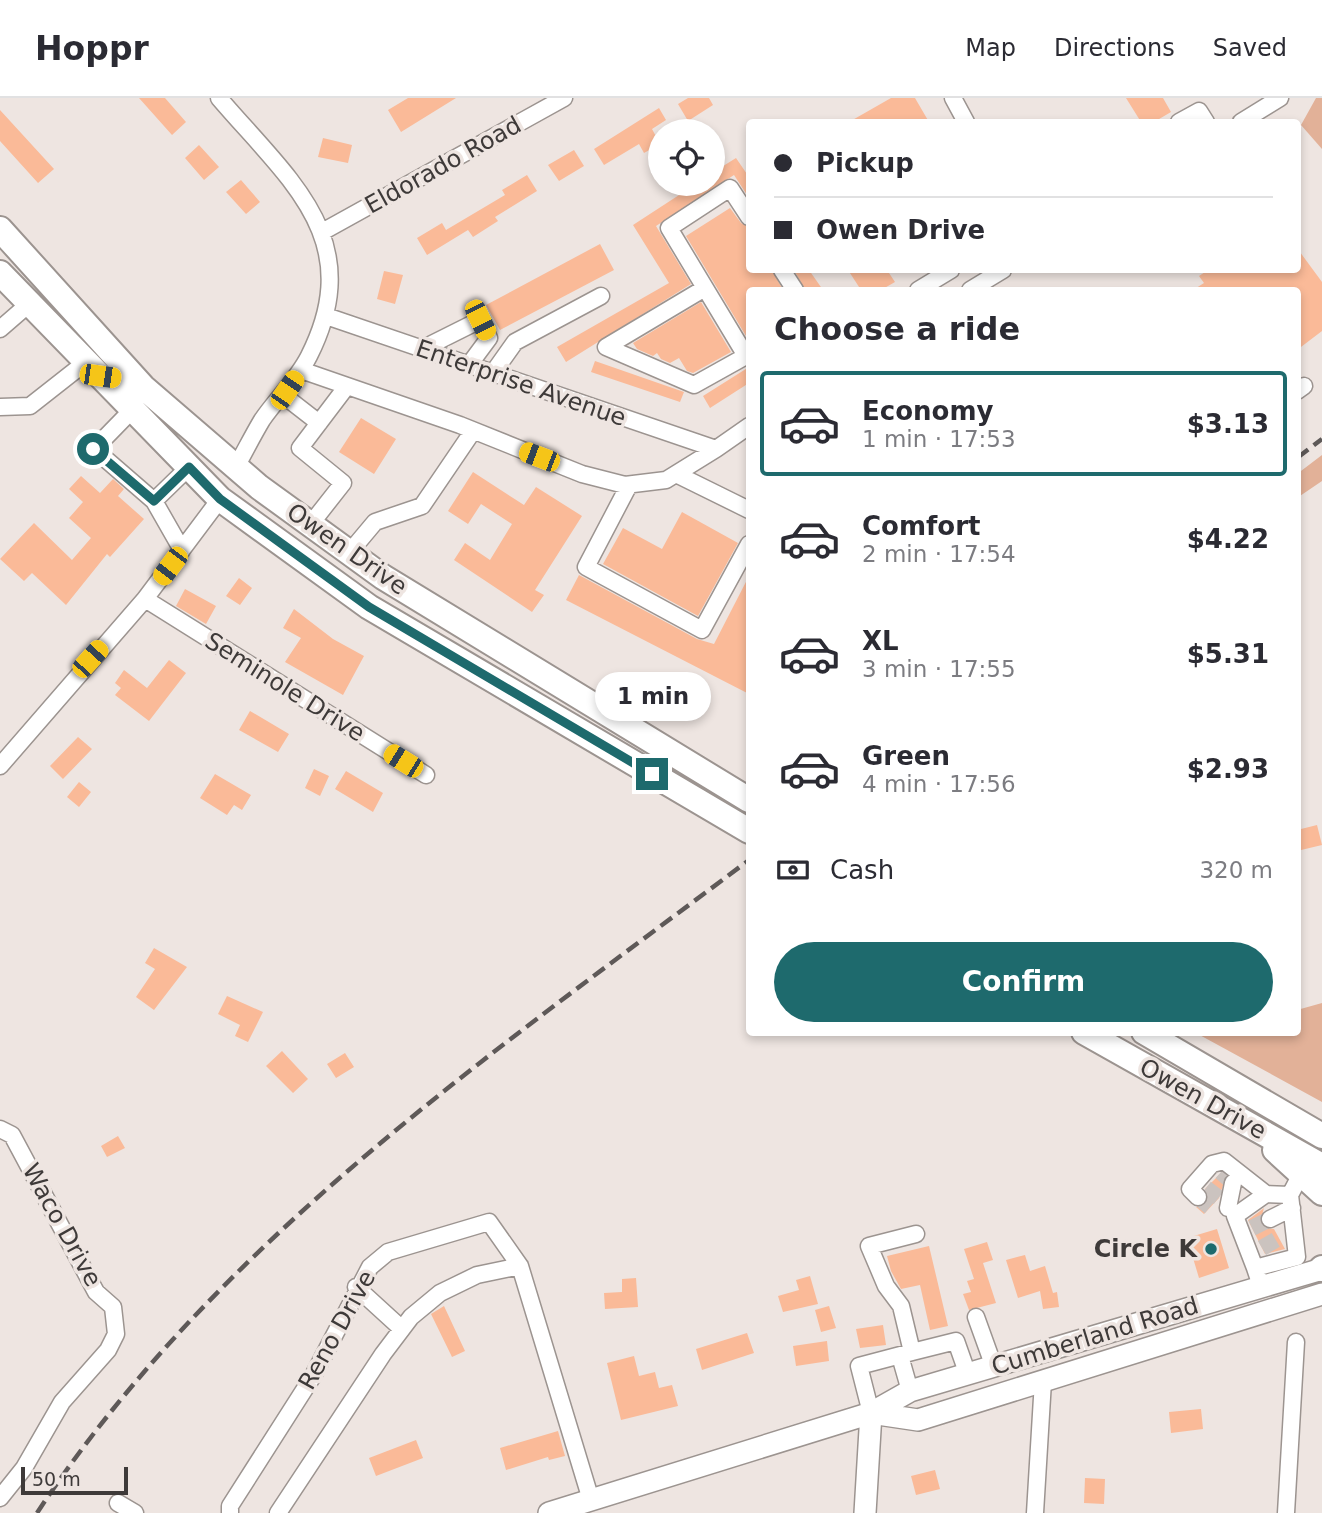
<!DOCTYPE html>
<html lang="en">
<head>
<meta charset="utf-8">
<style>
  body { margin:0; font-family:"DejaVu Sans",sans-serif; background:#f2f2f3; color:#2b2b33; height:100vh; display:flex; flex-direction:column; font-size:26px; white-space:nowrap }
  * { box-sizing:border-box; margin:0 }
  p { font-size:23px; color:#7c7c81 }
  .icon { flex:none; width:38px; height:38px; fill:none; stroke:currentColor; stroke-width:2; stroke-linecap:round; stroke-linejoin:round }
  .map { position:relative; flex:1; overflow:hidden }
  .panel { position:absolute; left:746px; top:189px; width:555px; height:749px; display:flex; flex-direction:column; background:#fff; border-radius:7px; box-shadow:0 4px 10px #0003 }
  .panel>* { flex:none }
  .top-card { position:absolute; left:746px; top:21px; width:555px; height:154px; border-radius:7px; box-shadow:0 4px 10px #0003; display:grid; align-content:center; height:154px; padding:0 28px; background:#fff }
  .buttons { position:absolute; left:648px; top:21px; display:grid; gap:14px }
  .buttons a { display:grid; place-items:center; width:77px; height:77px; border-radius:50%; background:#fff; box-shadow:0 4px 10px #0003; font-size:35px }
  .scale { position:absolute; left:21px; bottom:18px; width:107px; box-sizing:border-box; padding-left:7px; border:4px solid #3e3a39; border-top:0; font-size:19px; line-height:24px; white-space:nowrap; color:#3e3a39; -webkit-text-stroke:5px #eee5e1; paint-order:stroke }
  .end { position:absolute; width:32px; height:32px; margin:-16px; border:9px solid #1e6a6d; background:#fff; box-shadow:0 0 0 4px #fff }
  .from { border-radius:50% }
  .bubble { position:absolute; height:49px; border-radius:24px; background:#fff; box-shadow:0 4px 10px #0003; font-size:23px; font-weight:700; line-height:49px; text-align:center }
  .car { position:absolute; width:21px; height:42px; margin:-21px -10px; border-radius:9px; box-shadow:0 0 5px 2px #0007; background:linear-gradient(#f5c518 24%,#345 0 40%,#f5c518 0 76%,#345 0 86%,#f5c518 0) }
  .top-card b { display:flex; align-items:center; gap:24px; height:66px; font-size:26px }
  .top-card b+b { border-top:2px solid #e1e1e2 }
  .top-card i { width:18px; height:18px; background:#2b2b33 }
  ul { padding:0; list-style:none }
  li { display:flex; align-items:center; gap:21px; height:105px; margin:0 14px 10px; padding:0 14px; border:4px solid transparent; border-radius:7px }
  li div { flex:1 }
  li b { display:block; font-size:26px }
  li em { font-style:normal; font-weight:700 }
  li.current { border-color:#1e6a6d }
  li>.icon { width:63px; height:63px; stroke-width:1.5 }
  h2 { padding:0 28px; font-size:32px; line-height:84px }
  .pay { display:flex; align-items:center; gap:18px; height:77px; padding:0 28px; font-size:26px }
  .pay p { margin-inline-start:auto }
  .button { display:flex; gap:14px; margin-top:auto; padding:14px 28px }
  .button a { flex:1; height:80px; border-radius:42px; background:#1e6a6d; color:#fff; font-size:28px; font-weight:700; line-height:80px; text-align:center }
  header { display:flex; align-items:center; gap:42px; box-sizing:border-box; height:98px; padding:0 35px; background:#fff; border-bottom:2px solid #e1e1e2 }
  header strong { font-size:33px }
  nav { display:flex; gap:38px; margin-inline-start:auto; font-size:24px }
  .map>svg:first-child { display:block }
  .green { fill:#e2b198 }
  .building { fill:#faba98 }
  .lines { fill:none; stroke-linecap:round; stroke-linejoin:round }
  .minor-tunnel { stroke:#cbc3bf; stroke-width:16; stroke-dasharray:16 8; stroke-linecap:butt }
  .minor-casing { stroke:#9c9490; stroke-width:19 }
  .major-casing { stroke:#9c9490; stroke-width:24 }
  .highway-casing { stroke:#9c9490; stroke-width:28 }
  .minor { stroke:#fff; stroke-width:16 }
  .major { stroke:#fff; stroke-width:21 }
  .highway { stroke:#fff; stroke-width:24 }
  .rail { stroke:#5e5958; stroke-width:4.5; stroke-dasharray:14 7; stroke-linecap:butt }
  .route { stroke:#1e6a6d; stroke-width:9 }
  .poi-dot { fill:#1e6a6d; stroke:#eee5e1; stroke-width:2.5 }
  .labels { text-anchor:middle; stroke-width:7; stroke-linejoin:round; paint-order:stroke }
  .street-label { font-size:24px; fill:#3e3a39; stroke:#eee5e1 }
  .poi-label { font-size:24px; font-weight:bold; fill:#3e3a39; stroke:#eee5e1; text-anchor:end }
</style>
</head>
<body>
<header>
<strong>Hoppr</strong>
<nav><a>Map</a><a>Directions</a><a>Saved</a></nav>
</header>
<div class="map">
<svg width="1322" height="1415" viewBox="0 0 1322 1415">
  <rect width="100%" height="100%" fill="#eee5e1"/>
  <path class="green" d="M 1316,0 L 1322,0 L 1322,51 L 1301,27 Z
    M 1322,357 L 1322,383 L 1297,400 L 1297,376 Z
    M 1322,905 L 1322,1004 L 1196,935 L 1297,934 L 1297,912 Z"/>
  <path class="building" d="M 139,0 L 165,0 L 186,24 L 172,37 Z
    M 408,0 L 456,0 L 401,34 L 388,12 Z
    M 688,0 L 709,0 L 713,7 L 688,23 L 678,6 Z
    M 891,0 L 915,0 L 929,24 L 849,24 Z
    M 1126,0 L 1163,0 L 1171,14 L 1154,24 L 1141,24 Z
    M 659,10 L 666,22 L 652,31 L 660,46 L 644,55 L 639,46 L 604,67 L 594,51 Z
    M 0,12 L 54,71 L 38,85 L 0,43 Z
    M 323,40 L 352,47 L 348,65 L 318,59 Z
    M 199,47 L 219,69 L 204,82 L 185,60 Z
    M 574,52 L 584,68 L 559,83 L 548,67 Z
    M 736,60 L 749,79 L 749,100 L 734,77 L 656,128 L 691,186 L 566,264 L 557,249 L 669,185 L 633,127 L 696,86 L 712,86 L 712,75 Z
    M 527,77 L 537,93 L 495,119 L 498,123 L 473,139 L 468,132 L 427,157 L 417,140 L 442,125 L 446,132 L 505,97 L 502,92 Z
    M 241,82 L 260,104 L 246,116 L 226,94 Z
    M 730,110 L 741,125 L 749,129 L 749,172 L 772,172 L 783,192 L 749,192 L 749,243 L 686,138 Z
    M 600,146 L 614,172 L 500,232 L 486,207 Z
    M 1297,150 L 1322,184 L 1322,233 L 1297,252 L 1297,192 L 1193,192 L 1204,185 L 1199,178 L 1208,172 L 1297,172 Z
    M 794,172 L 809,172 L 823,192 L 805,192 Z
    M 848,172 L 887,172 L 895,184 L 881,192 L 861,192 Z
    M 384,173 L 403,177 L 395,206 L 377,201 Z
    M 701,204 L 731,254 L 693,275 L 687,273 L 679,260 L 670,265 L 661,261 L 657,255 L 653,258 L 637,251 L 633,245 Z
    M 595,263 L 684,294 L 680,304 L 591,274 Z
    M 749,269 L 749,285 L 710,310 L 703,298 Z
    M 361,320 L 396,341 L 374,376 L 339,354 Z
    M 473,374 L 524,407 L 536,389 L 582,418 L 535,492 L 544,497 L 532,514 L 454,462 L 465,445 L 490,462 L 512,426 L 481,406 L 468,426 L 448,413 Z
    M 81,378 L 100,395 L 113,381 L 124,391 L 118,398 L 144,421 L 110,459 L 107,456 L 66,507 L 32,475 L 24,483 L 0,461 L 34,425 L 72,462 L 91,440 L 69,420 L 83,404 L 69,391 Z
    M 682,414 L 738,445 L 698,518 L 603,466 L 623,430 L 662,451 Z
    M 579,477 L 697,541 L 714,546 L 749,478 L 749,596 L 566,502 Z
    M 239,480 L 252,490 L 240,507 L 226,498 Z
    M 185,491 L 216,508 L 206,526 L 176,508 Z
    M 294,511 L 333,541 L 364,558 L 343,597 L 285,564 L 301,540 L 283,530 Z
    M 169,562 L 186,575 L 149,623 L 115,597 L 121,590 L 115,585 L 124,572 L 147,590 Z
    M 250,613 L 289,636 L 278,654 L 239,632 Z
    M 78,639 L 92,651 L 63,681 L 50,668 Z
    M 314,671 L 329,678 L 320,698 L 305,690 Z
    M 346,673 L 383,695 L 373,714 L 335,691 Z
    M 215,676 L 251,697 L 242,712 L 234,707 L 227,717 L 200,700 Z
    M 79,684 L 91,694 L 79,709 L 67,699 Z
    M 1317,727 L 1322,747 L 1297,753 L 1297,732 Z
    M 154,850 L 187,869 L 154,912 L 136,899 L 155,871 L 145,865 Z
    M 227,898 L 263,914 L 248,944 L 235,938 L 240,927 L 218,916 Z
    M 282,953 L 308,981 L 293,995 L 266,968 Z
    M 345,955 L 354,969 L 336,980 L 327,966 Z
    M 118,1038 L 125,1050 L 107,1059 L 101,1048 Z
    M 1222,1074 L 1226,1078 L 1219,1100 L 1204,1116 L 1196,1109 L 1206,1106 L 1208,1097 L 1205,1091 Z
    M 1264,1110 L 1260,1125 L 1265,1130 L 1274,1131 L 1285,1151 L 1265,1156 L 1248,1122 Z
    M 1217,1131 L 1229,1170 L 1199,1180 L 1187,1140 Z
    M 987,1144 L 993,1162 L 983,1165 L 996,1205 L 969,1212 L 963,1196 L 971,1194 L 967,1183 L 974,1181 L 964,1151 Z
    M 929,1148 L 948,1228 L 930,1232 L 920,1187 L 901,1191 L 891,1173 L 887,1158 Z
    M 1025,1157 L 1030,1173 L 1045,1168 L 1053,1195 L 1057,1194 L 1059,1209 L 1043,1211 L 1040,1193 L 1018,1200 L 1006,1162 Z
    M 810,1178 L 818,1206 L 783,1214 L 778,1198 L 799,1192 L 796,1182 Z
    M 636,1180 L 638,1209 L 605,1211 L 604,1195 L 622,1194 L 622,1181 Z
    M 444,1208 L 465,1253 L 452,1259 L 431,1216 Z
    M 829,1208 L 836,1230 L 821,1234 L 815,1212 Z
    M 883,1227 L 886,1247 L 860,1250 L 856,1231 Z
    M 747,1235 L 754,1255 L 702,1272 L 696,1251 Z
    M 827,1243 L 829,1263 L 796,1268 L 793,1248 Z
    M 634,1258 L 639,1278 L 655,1274 L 659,1290 L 672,1287 L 678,1308 L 621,1322 L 607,1265 Z
    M 1201,1311 L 1203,1331 L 1171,1335 L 1169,1314 Z
    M 558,1333 L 565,1358 L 549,1362 L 548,1359 L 506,1372 L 500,1350 Z
    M 416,1342 L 423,1360 L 376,1378 L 369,1360 Z
    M 935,1372 L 940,1391 L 916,1397 L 911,1378 Z
    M 1085,1380 L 1105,1381 L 1104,1406 L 1084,1405 Z"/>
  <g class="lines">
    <path class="minor-tunnel" d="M 1221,1074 L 1233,1085
      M 1206,1090 L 1219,1100
      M 1198,1099 L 1210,1109
      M 1252,1130 L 1270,1121
      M 1262,1150 L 1279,1140"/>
    <g class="minor-casing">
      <path id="minor" d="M 219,0 C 289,82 368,141 309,258 C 297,282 277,300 262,322 C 253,337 245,353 236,369
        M 953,0 L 966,24
        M 1179,24 L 1199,13 L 1206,24
        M 1241,24 L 1280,0
        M 322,134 L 564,0
        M 782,172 L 795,192
        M 705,190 L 606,249 L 694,287 L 746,258 L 669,130 L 730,90 L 749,119
        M 918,192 L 951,172
        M 970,192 L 1003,172
        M 326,218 L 716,351 L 749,328
        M 0,231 L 30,205
        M 422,251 L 480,222 L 489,240 L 469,267
        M 301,272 L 460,327 L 582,376 L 625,387 L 666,382 L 716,351
        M 493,275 L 515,244 L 601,198
        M 1297,293 L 1304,288
        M 283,297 L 319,325
        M 0,309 L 30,308 L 86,264
        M 133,311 L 94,351 L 154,403 L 189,369
        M 676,376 L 749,412
        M 629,387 L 586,469 L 702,532 L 749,446
        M 154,403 L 182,452
        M 310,427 L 343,385 L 300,350 L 347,288
        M 349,455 L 375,424 L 422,408 L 473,333
        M 145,501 L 426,677
        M 0,668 L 145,501 L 220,401
        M 0,1031 L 12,1037 L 96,1194 L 113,1209 L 116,1236 L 108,1252 L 62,1304 L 24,1370 L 0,1400
        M 1198,1099 L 1190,1091 L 1212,1066 L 1224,1063 L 1266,1096
        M 1228,1110 L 1233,1085
        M 1270,1121 L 1292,1110
        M 916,1136 L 869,1148 L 886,1188 L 901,1208 L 912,1254 L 956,1243 L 968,1277
        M 1255,1170 L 1235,1118 L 1266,1096 L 1290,1097
        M 1261,1188 L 1255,1170 L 1297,1159 L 1290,1097 L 1301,1076
        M 356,1189 L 402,1231
        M 976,1219 L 994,1269
        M 900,1258 L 910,1293
        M 871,1315 L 859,1268 L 912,1254
        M 118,1405 L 135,1415
        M 230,1415 L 230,1408 L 313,1278 L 370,1169 L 388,1154 L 489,1124 L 520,1168 L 591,1402
        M 278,1415 L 383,1256 L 411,1219 L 440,1195 L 477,1177 L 520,1168
        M 1035,1415 L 1043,1283
        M 1286,1415 L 1296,1244"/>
    </g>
    <g class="major-casing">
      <path id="major" d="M 871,1315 L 918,1322 L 1322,1196
        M 549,1415 L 871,1315 L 910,1293 L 1322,1171
        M 865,1415 L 871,1315"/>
    </g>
    <g class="highway-casing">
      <path id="highway" d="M 0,131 L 143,289 L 259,389 L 383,479 L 749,702
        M 0,175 L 220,401 L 369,509 L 749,733
        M 1084,934 L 1322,1068
        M 1144,934 L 1322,1038
        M 1275,1052 L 1322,1095
        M 1321,1171 L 1322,1170"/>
    </g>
    <use href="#minor" class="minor"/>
    <use href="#major" class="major"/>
    <use href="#highway" class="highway"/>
    <path class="rail" d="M 1297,360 L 1322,341
      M 37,1415 C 216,1143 493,955 749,762"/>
  </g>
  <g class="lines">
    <path class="route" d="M 93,351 L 154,403 L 189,369 L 220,401 L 369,509 L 652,676"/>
  </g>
  <circle class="poi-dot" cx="1211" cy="1151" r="7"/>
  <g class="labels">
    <g class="street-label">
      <text transform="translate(443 67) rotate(-29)" y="8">Eldorado Road</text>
      <text transform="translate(521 285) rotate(19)" y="8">Enterprise Avenue</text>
      <text transform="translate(347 451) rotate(35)" y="8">Owen Drive</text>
      <text transform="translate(285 589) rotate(32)" y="8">Seminole Drive</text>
      <text transform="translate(1203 1001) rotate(29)" y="8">Owen Drive</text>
      <text transform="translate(62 1127) rotate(61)" y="8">Waco Drive</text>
      <text transform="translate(337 1232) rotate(-61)" y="8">Reno Drive</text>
      <text transform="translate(1095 1238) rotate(-17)" y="8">Cumberland Road</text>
    </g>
    <g class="poi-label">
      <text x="1197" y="1159">Circle K</text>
    </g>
  </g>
</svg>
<div class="buttons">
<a><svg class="icon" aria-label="locate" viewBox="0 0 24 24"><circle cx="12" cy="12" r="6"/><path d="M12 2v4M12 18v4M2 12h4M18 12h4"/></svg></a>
</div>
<div class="scale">50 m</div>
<i class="end from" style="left:93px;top:351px"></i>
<i class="end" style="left:652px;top:676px"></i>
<div class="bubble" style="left:595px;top:574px;width:116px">1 min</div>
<i class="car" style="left:480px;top:222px;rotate:154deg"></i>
<i class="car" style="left:100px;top:278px;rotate:98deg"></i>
<i class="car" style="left:287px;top:292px;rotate:34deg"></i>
<i class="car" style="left:539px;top:359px;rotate:291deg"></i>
<i class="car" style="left:170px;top:468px;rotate:217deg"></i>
<i class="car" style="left:90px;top:561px;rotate:42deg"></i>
<i class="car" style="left:403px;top:663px;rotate:302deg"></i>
<div class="top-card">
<b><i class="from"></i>Pickup</b>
<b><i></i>Owen Drive</b>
</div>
<section class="panel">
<h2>Choose a ride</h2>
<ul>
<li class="current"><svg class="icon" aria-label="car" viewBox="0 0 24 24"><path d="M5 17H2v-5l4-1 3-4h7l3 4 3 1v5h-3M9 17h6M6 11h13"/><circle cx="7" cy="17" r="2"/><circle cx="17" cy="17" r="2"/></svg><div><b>Economy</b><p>1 min · 17:53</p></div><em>$3.13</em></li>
<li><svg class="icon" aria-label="car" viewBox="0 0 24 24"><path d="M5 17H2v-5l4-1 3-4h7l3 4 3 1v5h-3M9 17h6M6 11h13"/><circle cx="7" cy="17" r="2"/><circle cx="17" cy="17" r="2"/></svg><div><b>Comfort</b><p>2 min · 17:54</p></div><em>$4.22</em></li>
<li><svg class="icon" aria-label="car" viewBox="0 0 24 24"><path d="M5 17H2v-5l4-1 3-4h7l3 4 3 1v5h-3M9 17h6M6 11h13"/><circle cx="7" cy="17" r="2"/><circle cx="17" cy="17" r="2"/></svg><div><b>XL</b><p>3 min · 17:55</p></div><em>$5.31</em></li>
<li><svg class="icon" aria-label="car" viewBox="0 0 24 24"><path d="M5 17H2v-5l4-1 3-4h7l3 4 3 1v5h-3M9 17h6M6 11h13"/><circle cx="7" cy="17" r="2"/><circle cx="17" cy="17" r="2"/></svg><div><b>Green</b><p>4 min · 17:56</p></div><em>$2.93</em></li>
</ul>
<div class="pay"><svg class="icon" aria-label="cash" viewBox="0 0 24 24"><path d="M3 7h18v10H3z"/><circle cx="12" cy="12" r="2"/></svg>Cash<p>320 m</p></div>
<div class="button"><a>Confirm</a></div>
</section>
</div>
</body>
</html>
